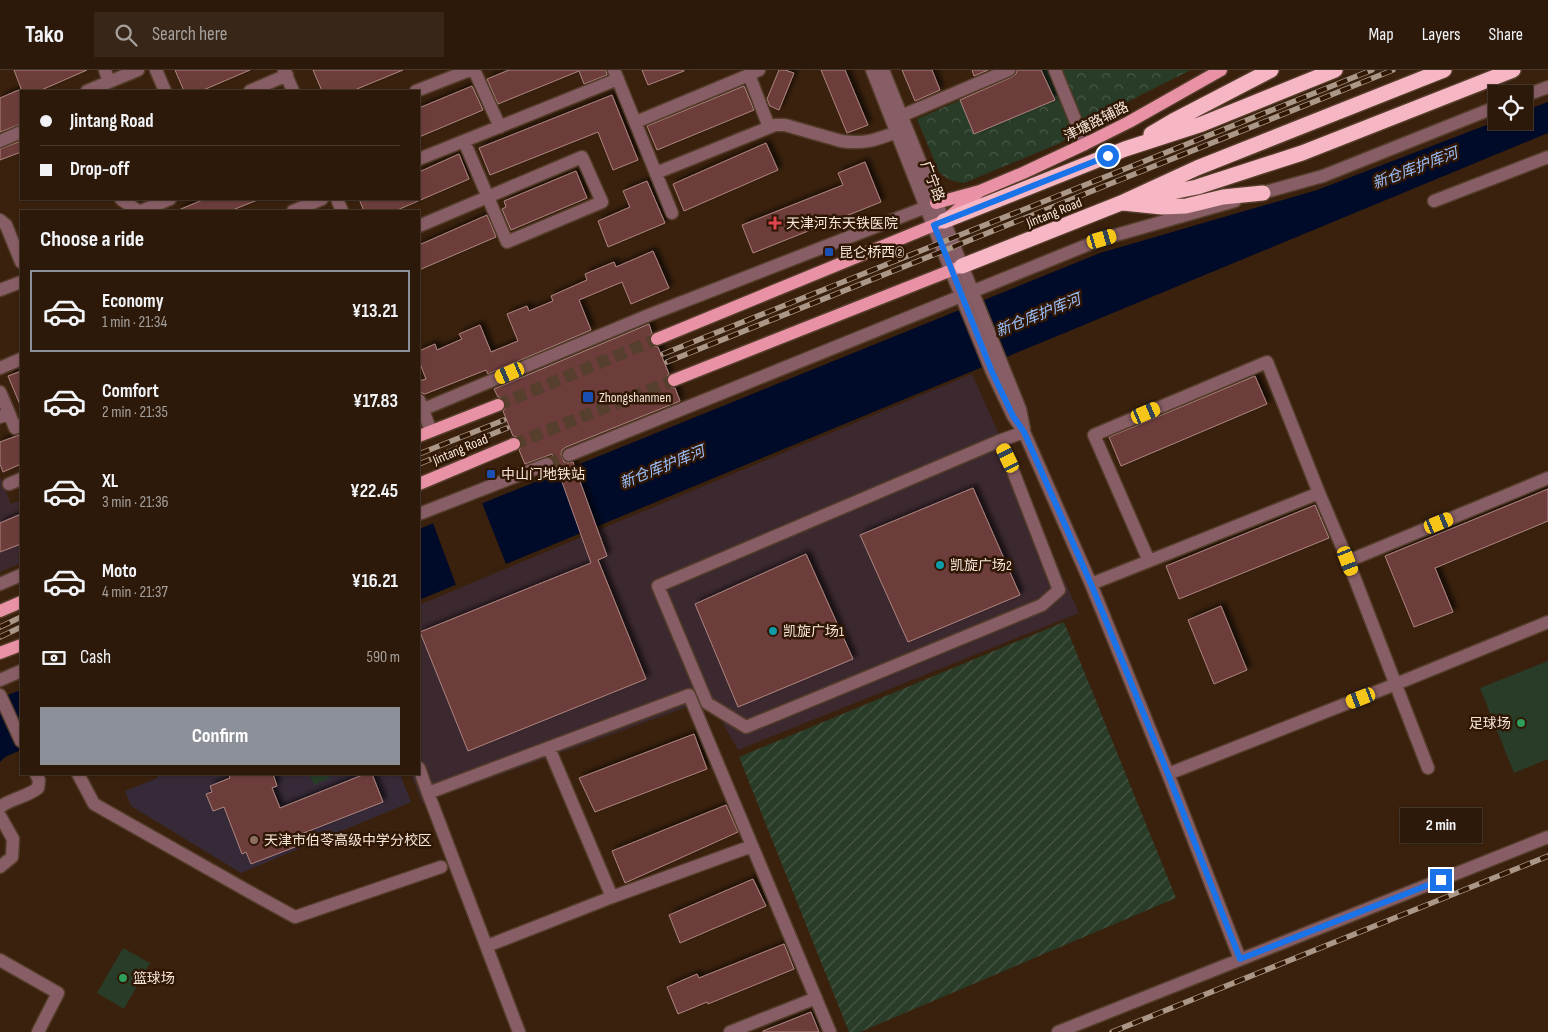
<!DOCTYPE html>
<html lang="en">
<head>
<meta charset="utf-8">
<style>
  body { margin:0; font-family:"Sofia Sans Condensed","Noto Sans SC",sans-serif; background:#382618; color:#f1f3f6; height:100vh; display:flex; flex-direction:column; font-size:19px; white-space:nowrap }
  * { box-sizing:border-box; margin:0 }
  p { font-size:16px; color:#a6a09c }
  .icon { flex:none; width:28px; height:28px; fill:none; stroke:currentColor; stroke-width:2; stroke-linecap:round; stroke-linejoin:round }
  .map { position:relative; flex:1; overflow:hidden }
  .drawer { position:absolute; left:20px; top:140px; width:400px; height:565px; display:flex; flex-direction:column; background:#2c190a; border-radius:0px; box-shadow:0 1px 4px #0004,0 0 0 1px #48382b }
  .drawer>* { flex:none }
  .guide { position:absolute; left:20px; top:20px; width:400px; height:110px; border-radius:0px; box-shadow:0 1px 4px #0004,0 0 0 1px #48382b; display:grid; align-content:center; height:110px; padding:0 20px; background:#2c190a }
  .fabs { position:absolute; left:1488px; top:15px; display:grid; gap:10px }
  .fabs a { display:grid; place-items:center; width:45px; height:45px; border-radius:0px; background:#2c190a; box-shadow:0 1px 4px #0004,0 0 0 1px #48382b; font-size:25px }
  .end { position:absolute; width:22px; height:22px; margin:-11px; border:6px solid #1a73e8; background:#fff; box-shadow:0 0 0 2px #fff }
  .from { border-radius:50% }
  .bubble { position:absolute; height:35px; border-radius:0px; background:#2c190a; box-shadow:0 1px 4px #0004,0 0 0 1px #48382b; font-size:16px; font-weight:700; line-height:35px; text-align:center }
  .car { position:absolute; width:15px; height:30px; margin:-15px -8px; border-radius:6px; box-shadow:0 0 4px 1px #0007; background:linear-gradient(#f5c518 24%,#345 0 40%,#f5c518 0 76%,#345 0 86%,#f5c518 0) }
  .guide b { display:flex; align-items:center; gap:18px; height:48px; font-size:19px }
  .guide b+b { border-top:1px solid #48382b }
  .guide i { width:12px; height:12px; background:#f1f3f6 }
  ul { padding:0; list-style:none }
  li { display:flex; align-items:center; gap:15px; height:82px; margin:0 10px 8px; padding:0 10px; border:2px solid transparent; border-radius:0px }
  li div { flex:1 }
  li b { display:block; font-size:19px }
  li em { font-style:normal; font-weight:700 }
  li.on { border-color:#8c9099 }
  li>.icon { width:45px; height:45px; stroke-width:1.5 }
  h2 { padding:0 20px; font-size:22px; line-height:60px }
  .pay { display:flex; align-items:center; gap:12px; height:55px; padding:0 20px; font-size:19px }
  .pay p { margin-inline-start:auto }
  .button { display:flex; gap:10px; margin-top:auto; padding:10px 20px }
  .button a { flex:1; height:58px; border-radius:0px; background:#8c9099; color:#fff; font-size:20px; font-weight:700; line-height:58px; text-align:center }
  header { display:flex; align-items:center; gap:30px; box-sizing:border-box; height:70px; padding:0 25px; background:#2c190a; border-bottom:1px solid #48382b }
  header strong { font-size:24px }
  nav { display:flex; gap:28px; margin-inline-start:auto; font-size:18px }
  .search { width:350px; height:45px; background:#382618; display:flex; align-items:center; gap:12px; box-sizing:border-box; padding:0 18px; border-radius:0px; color:#a6a09c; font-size:19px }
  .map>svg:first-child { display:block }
  .commercial { fill:#3c292f }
  .education { fill:#372a38 }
  .grass { fill:#293c28 }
  .forest { fill:url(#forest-crowns) }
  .garden { fill:url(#garden-furrows) }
  .water { fill:#000b29 }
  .pier { fill:#3a210d }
  .building { fill:#6c3d3a; stroke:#ac8480; filter:url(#shadow) }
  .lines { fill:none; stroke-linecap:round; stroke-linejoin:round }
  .minor-tunnel { stroke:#563f2c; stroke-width:12; stroke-dasharray:12 6; stroke-linecap:butt }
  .major-tunnel { stroke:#563f2c; stroke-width:12; stroke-dasharray:12 6; stroke-linecap:butt }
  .minor-casing { stroke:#543d2a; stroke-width:15 }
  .major-casing { stroke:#543d2a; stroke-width:15 }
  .highway-casing { stroke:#543d2a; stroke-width:18 }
  .minor { stroke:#885e66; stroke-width:12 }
  .major { stroke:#e992a5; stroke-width:12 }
  .highway { stroke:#f6b6c3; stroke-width:15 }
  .rail-casing { stroke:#ab9788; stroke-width:5.5 }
  .rail { stroke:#301704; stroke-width:4; stroke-dasharray:11; stroke-linecap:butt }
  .route { stroke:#1a73e8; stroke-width:6 }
  .health-dot { fill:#e0444e; stroke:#301704; stroke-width:2 }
  .transit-dot { fill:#1a4fb4; stroke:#301704; stroke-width:2 }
  .culture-dot { fill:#0f9aa8; stroke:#301704; stroke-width:2 }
  .leisure-dot { fill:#2e9e5b; stroke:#301704; stroke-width:2 }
  .education-dot { fill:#8d6e63; stroke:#301704; stroke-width:2 }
  .labels { text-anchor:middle; stroke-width:5; stroke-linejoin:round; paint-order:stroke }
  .street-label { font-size:14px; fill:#f7e6da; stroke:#301704 }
  .poi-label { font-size:14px; fill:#f7e6da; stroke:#301704; text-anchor:start }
  .water-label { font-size:15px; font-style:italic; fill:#9bc0fd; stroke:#301704 }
</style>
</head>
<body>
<header>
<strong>Tako</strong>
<div class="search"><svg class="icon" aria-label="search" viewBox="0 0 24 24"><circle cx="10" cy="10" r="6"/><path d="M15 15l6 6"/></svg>Search here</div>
<nav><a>Map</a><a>Layers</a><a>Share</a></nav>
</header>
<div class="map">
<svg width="1548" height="962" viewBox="0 0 1548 962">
  <defs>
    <pattern id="forest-crowns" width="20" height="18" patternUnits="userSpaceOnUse" patternTransform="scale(1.25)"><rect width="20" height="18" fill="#293c28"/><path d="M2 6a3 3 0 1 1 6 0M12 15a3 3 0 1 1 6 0" fill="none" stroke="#495847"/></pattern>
    <pattern id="garden-furrows" width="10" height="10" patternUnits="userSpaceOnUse" patternTransform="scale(1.25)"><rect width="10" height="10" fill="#293c28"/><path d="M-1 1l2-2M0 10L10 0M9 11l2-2" fill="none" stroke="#495847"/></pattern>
    <filter id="shadow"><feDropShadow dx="4" dy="-4" stdDeviation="2.5" flood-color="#0009"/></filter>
  </defs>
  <rect width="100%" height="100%" fill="#3a210d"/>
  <path class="commercial" d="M 972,304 L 1079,543 L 738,680 L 709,629 L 422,733 L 411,704 L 419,704 L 419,535 Z
    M 0,407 L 11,434 L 21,430 L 21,493 L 0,502 Z"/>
  <path class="education" d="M 156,704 L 400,704 L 411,732 L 241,803 L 131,736 L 125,721 L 158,708 Z"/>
  <path class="grass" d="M 1548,591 L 1548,689 L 1514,703 L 1480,618 Z
    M 309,704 L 328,704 L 330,708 L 314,715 Z
    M 123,878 L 150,893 L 124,939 L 97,923 Z"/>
  <path class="forest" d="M 1029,0 L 1191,0 L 1119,36 L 1089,56 L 1058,74 L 964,113 C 954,112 946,109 939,102 L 917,49 Z"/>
  <path class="garden" d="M 1064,552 L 1176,828 L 860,962 L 849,962 L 739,687 Z"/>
  <path class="water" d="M 1548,32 L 1548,63 L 419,530 L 419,459 L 1100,183 L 1317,120 L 1497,51 L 1524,51 L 1524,41 Z
    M 21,620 L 21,680 L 5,687 L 0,692 L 0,628 Z"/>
  <path class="pier" d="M 482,433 L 506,494 L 456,515 L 433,453 Z"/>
  <path class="building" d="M 14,0 L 87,0 L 39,21 L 22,21 Z
    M 175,0 L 250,0 L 201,21 L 184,21 Z
    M 313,0 L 403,0 L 352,21 L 322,21 Z
    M 509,0 L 606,0 L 607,5 L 584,14 L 579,1 L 498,34 L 487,9 Z
    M 642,0 L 684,0 L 684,1 L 648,15 Z
    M 779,0 L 785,0 L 794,3 L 779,40 L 770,36 L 767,29 Z
    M 821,0 L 845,0 L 868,55 L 847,63 Z
    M 902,0 L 932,0 L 940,20 L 915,31 Z
    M 972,0 L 988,0 L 974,6 Z
    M 1017,0 L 1041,0 L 1055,30 L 974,64 L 960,30 L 1012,7 L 1016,4 Z
    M 472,16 L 483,40 L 419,67 L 419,38 Z
    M 744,16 L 754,40 L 657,80 L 647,56 Z
    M 21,19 L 21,54 L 0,62 L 0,28 Z
    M 612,25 L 638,90 L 613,100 L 598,62 L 490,105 L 479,78 Z
    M 21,71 L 21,82 L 0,90 L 0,79 Z
    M 766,73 L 778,100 L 684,141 L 673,114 Z
    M 459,84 L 469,109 L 395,141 L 364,141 L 359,129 L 419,129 L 419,102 Z
    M 865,92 L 881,132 L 753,183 L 742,155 L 843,115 L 838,103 Z
    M 576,101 L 587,128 L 511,160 L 502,139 L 506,137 L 504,131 Z
    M 647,111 L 665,153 L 608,177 L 598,151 L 630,137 L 623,121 Z
    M 205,129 L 260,129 L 230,141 L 176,141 Z
    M 487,145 L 496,167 L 419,200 L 419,175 Z
    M 653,181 L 669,218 L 631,234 L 622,212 L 579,230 L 591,260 L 488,304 L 486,300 L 425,324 L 419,322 L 419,311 L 426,309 L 419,291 L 419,281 L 435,274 L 437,280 L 462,269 L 459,264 L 480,255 L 491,282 L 518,271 L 507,244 L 527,236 L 529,241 L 553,231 L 551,226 L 587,210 L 585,204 L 614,192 L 616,197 Z
    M 649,254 L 652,263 L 649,267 L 650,273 L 652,276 L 658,277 L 669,304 L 666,308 L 667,313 L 669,317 L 675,318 L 680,331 L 566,377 L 562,380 L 561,384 L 564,392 L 568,393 L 573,392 L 607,486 L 598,490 L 646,609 L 468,681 L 420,562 L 591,493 L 552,384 L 525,394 L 519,380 L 522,375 L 522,371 L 518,367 L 513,366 L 503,341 L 506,337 L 505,332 L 503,328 L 498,327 L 494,319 Z
    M 21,301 L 21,337 L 8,306 Z
    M 1255,306 L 1267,334 L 1121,396 L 1109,367 Z
    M 19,365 L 21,372 L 21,394 L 3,402 L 0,394 L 0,372 Z
    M 973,418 L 1020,525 L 908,572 L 860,465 Z
    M 1548,419 L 1548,451 L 1435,498 L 1453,542 L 1414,557 L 1385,486 Z
    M 1315,435 L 1329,468 L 1179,529 L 1166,496 Z
    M 21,444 L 21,474 L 0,482 L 0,453 Z
    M 806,484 L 853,589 L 738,637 L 695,534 Z
    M 1221,536 L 1247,600 L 1214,614 L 1188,550 Z
    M 694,664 L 707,699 L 595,742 L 579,708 Z
    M 229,704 L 273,704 L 277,716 L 272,718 L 280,738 L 365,704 L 372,704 L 383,732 L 291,768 L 295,777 L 251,794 L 246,782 L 242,784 L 224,737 L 213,741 L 206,724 L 212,722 L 210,716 L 230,708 Z
    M 726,735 L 738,762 L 625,813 L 612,781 Z
    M 753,809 L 766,836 L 680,873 L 669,845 Z
    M 784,874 L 794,899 L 708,934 L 707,932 L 678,944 L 667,917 L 697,904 L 699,908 Z
    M 811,942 L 819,962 L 763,962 L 763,961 Z"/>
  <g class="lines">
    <path class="minor-tunnel" d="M 547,394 L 569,385"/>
    <path class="major-tunnel" d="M 498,335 L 657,269
      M 514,374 L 674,310"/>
    <g class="minor-casing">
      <path id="minor" d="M 105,0 L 109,12
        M 156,0 L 165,21
        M 284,0 L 293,21
        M 474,0 L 500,57
        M 614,0 L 672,143
        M 759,0 L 749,5 L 769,57
        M 872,0 L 951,201 L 992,302 L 1013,346 L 1024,362 L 1091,514 L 1168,704 L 1240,889
        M 883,0 L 1003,297 L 1020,339 L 1024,359
        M 1055,0 L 1085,74
        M 87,21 L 138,0
        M 250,21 L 287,5
        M 416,21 L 470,0
        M 1524,26 L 1548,17
        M 894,49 L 1009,0
        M 636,52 L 749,5
        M 0,71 L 21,62
        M 419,89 L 618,9
        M 656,103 L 775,55 L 785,55 L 841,71 C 868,75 880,68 905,59
        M 1255,125 L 1323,106 L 1496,37
        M 121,129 L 138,141
        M 337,129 L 342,141
        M 1434,131 L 1548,87
        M 141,141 L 170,129
        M 293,141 L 322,129
        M 0,150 L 6,155 L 21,192
        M 419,156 L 582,87 L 602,132 L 507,172 L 464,71
        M 0,220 L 21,212
        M 0,298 L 21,289
        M 0,322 L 9,343
        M 419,330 L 431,361
        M 419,341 L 649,245 L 934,134
        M 0,347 L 9,343 L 15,358 L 21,355
        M 999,371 L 1008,388 L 1059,520 L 1042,535 L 746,657 L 707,633 L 658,516 Z
        M 999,371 L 1024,362
        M 569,385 L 1102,169 L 1235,131
        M 9,414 L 21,409
        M 419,444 L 547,394
        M 1149,491 L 1319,423
        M 1348,491 L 1548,408
        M 0,514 L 21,505
        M 1091,514 L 1149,491 L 1094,365 L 1267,292 L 1319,423 L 1348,491 L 1428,698
        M 0,610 L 21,601
        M 0,625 L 21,671
        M 549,678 L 612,827
        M 419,698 L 428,723 L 689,625 L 830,962
        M 78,704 L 94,734 L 255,825 L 295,847 L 441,797
        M 1168,704 L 1396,614 L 1548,552
        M 428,723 L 519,962
        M 0,737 C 12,728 27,727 38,718 L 39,710 L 36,704
        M 0,746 L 13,769 L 12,787 L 0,797
        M 487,876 L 612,827 L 752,776
        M 0,890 L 58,923 L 38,962
        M 730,962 L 816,928
        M 1058,962 L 1548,767"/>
    </g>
    <g class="major-casing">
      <path id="major" d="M 936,133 L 980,121 L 1023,103 L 1085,74 L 1129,52 L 1221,0
        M 657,269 L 944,151 L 980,121
        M 674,310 L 962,196
        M 419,366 L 498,335
        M 419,414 L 514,374
        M 0,541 L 21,532
        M 0,583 L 21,575"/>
    </g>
    <g class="highway-casing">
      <path id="highway" d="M 1151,64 L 1173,51 L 1271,0
        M 1152,126 L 1197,117 L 1302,83 L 1513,0
        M 1123,133 L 1162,137 L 1186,136 L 1223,127 L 1263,123
        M 944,151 L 1125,79 L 1202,54 L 1335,0
        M 962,196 L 1121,133 L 1197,98 L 1444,0"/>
    </g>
    <use href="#minor" class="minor"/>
    <use href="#major" class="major"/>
    <use href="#highway" class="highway"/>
    <g class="rail-casing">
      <path id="rail" d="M 663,284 L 1372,0
        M 667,292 L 1393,0
        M 419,384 L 504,350
        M 419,394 L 507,358
        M 0,557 L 21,547
        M 0,567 L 21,557
        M 1112,962 L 1548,786"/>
    </g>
    <use href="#rail" class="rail"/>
  </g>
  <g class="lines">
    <path class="route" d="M 1108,86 L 934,155 L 992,302 L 1013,346 L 1024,362 L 1091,514 L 1168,704 L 1240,889 L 1441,810"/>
  </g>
  <path class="health-dot" d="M772.5 145.5h5v5h5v5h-5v5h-5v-5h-5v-5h5z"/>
  <g class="transit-dot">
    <rect x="824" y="177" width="10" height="10" rx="2.5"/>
    <rect x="582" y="321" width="12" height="12" rx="2.5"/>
    <rect x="486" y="399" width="10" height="10" rx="2.5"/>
  </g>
  <g class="culture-dot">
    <circle cx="940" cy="495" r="5"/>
    <circle cx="773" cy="561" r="5"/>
  </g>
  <g class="leisure-dot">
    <circle cx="1521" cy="653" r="5"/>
    <circle cx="123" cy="908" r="5"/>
  </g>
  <circle class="education-dot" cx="254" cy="770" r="5"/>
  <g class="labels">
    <g class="street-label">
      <text transform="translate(1096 51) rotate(-27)" y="5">津塘路辅路</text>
      <text transform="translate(933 111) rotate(69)" y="5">广宁路</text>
      <text transform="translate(1054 142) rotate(-22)" y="5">Jintang Road</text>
      <text transform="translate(460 379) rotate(-23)" y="5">Jintang Road</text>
    </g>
    <g class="poi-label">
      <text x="786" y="158">天津河东天铁医院</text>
      <text x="839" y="187">昆仑桥西②</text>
      <text x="599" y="332">Zhongshanmen</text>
      <text x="501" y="409">中山门地铁站</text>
      <text x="950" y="500">凯旋广场2</text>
      <text x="783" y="566">凯旋广场1</text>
      <text x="1511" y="658" text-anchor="end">足球场</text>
      <text x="264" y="775">天津市伯苓高级中学分校区</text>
      <text x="133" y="913">篮球场</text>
    </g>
    <g class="water-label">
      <text transform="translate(1415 98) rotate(-21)" y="5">新仓库护库河</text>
      <text transform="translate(1038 245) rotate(-22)" y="5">新仓库护库河</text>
      <text transform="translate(662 397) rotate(-22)" y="5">新仓库护库河</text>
    </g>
  </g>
</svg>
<div class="fabs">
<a><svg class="icon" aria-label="locate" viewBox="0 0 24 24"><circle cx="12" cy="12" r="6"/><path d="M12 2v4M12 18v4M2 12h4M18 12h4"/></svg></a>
</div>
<i class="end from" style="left:1108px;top:86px"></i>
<i class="end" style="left:1441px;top:810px"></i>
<div class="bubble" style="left:1400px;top:738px;width:82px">2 min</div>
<i class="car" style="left:1102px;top:169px;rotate:74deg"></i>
<i class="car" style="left:510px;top:303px;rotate:247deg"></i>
<i class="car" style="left:1146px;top:343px;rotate:67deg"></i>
<i class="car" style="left:1008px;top:388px;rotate:334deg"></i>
<i class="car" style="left:1439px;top:453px;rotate:68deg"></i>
<i class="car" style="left:1348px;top:491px;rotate:159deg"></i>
<i class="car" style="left:1361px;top:628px;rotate:249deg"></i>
<div class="guide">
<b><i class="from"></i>Jintang Road</b>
<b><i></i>Drop-off</b>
</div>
<section class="drawer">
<h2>Choose a ride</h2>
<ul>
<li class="on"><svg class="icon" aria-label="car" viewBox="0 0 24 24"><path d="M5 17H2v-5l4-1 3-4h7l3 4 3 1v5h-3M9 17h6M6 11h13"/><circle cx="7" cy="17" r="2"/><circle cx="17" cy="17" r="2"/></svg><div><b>Economy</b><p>1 min · 21:34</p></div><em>¥13.21</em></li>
<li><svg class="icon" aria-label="car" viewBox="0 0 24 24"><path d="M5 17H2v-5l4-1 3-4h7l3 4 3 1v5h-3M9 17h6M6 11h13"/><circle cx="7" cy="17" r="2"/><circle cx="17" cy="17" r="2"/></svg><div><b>Comfort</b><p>2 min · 21:35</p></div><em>¥17.83</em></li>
<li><svg class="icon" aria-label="car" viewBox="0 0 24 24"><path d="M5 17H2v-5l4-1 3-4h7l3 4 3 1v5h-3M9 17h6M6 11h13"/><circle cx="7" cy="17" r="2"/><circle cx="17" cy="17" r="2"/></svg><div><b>XL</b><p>3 min · 21:36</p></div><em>¥22.45</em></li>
<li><svg class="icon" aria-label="car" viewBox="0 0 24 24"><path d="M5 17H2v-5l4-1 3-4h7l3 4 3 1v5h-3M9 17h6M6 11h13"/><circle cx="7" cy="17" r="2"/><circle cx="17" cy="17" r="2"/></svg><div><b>Moto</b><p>4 min · 21:37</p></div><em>¥16.21</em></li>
</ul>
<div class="pay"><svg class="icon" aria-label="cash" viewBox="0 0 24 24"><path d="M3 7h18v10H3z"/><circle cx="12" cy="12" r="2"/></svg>Cash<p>590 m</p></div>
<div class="button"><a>Confirm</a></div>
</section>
</div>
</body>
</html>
